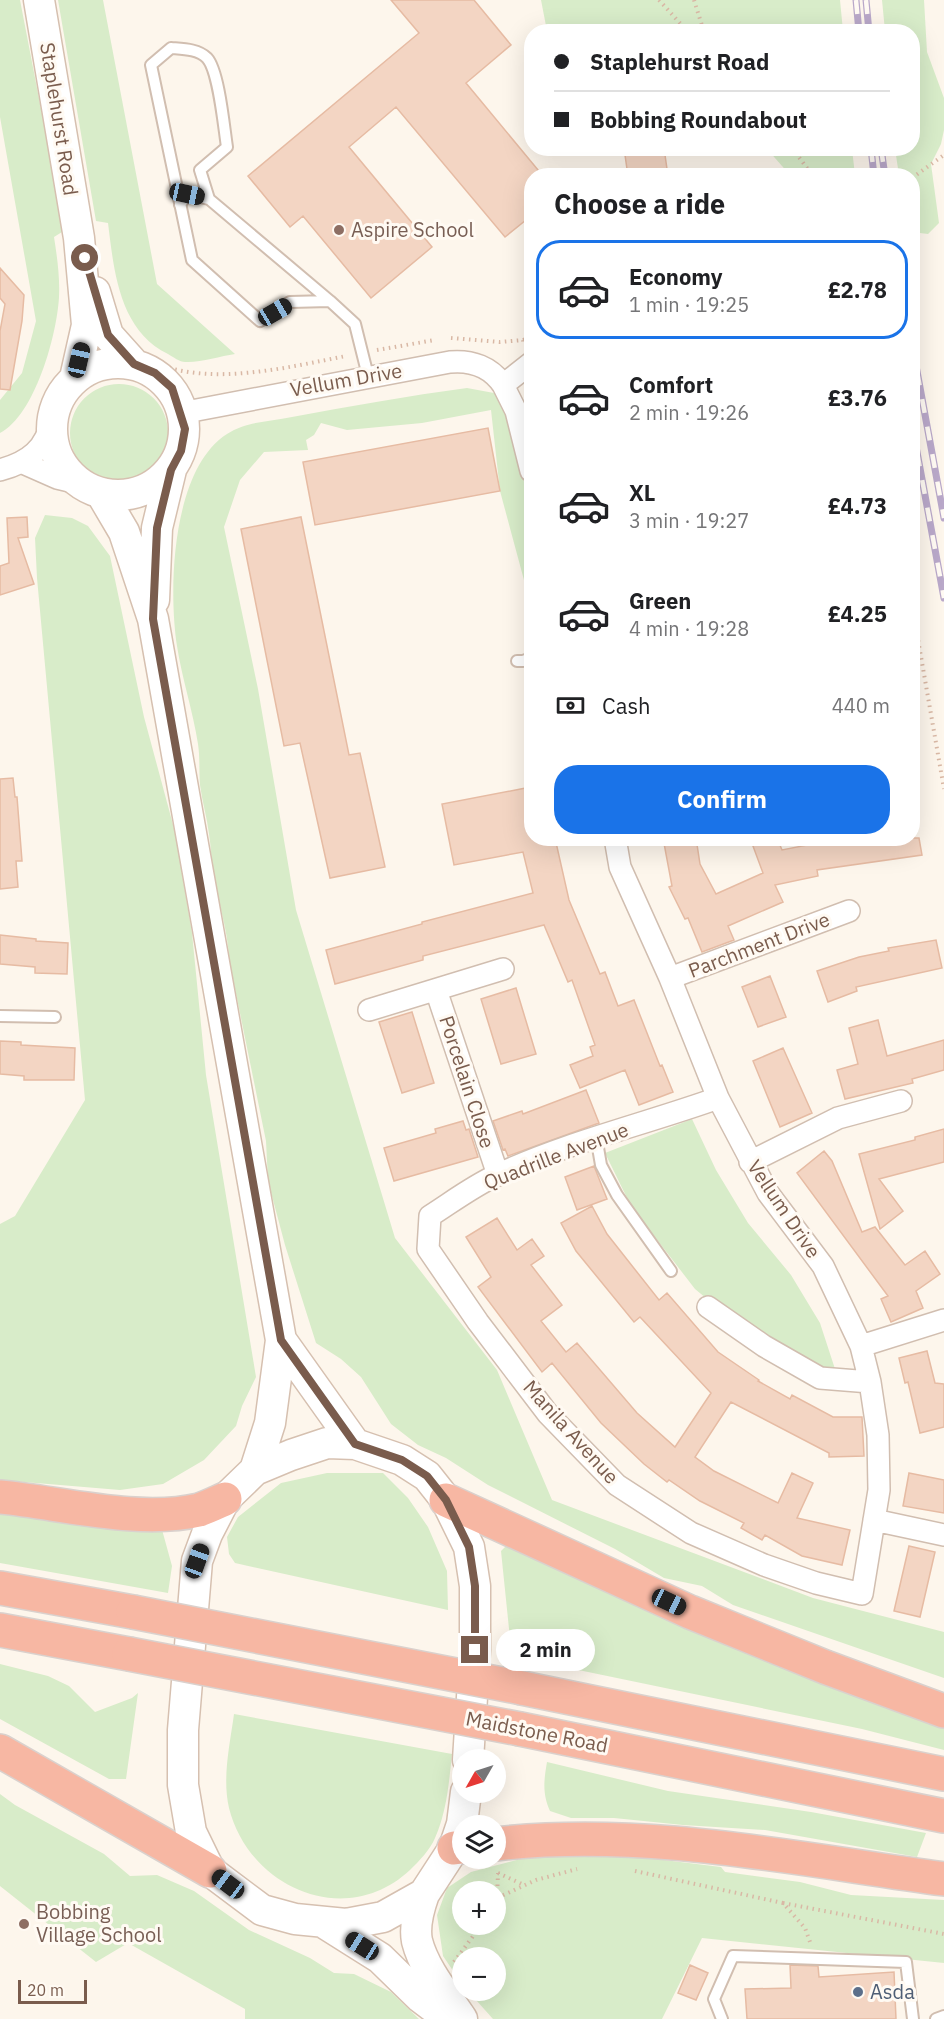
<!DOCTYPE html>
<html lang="en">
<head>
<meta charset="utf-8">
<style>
  body { margin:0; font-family:"IBM Plex Sans",sans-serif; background:#f2f2f2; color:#202124; height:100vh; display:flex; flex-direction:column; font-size:22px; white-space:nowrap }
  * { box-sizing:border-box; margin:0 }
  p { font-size:20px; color:#757577 }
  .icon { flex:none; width:33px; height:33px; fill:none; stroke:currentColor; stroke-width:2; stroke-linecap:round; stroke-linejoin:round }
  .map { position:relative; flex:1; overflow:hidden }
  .panel { position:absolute; left:524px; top:168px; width:396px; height:678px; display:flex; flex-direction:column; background:#fff; border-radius:24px; box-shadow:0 6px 24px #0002 }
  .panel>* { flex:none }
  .top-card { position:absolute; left:524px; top:24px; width:396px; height:132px; border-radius:24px; box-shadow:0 6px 24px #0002; display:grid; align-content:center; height:132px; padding:0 30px; background:#fff }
  .needle { width:39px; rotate:231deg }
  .controls { position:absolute; left:452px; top:1749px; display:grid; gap:12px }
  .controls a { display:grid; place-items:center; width:54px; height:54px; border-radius:50%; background:#fff; box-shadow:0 6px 24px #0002; font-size:30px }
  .scale { position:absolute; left:18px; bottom:15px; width:69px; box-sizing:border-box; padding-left:6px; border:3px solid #7a5c4d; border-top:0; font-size:16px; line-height:21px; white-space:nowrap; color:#7a5c4d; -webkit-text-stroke:4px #fffaf3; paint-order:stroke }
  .end { position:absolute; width:27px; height:27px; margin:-14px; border:8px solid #7a5c4d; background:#fff; box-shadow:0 0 0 3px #fff }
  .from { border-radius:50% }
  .bubble { position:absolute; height:42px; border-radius:21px; background:#fff; box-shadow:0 6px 24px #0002; font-size:20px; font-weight:700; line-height:42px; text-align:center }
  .car { position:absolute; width:18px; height:36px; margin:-18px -9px; border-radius:8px; box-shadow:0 0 4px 2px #0007; background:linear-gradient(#222 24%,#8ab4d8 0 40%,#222 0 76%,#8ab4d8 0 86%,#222 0) }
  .top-card b { display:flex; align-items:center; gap:21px; height:57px; font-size:22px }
  .top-card b+b { border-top:2px solid #e0e0e0 }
  .top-card i { width:15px; height:15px; background:#202124 }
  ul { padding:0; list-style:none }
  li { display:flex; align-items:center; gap:18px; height:99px; margin:0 12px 9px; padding:0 18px; border:3px solid transparent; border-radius:24px }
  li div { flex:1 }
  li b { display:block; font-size:22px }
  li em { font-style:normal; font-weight:700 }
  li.selected { border-color:#1a73e8 }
  li>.icon { width:54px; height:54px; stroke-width:1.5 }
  h2 { padding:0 30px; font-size:27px; line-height:72px }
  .pay { display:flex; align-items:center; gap:15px; height:66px; padding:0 30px; font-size:22px }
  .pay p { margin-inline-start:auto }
  .primary-button { display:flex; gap:12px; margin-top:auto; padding:12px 30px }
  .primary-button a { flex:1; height:69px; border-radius:24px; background:#1a73e8; color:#fff; font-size:24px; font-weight:700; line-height:69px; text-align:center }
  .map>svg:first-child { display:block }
  .green { fill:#d8ecc9; fill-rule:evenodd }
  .building { fill:#f3d5c3; stroke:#e6bba3; stroke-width:1.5 }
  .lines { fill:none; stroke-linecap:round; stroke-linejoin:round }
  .lane-casing { stroke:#d1beb0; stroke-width:14 }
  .street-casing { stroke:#d1beb0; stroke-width:24 }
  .secondary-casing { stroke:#d6c0b0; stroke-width:33 }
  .highway-casing { stroke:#dad1cd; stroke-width:36 }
  .path { stroke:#d9b8a5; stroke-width:4; stroke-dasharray:1.5 4.5; stroke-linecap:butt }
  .lane { stroke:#fff; stroke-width:10 }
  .street { stroke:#fff; stroke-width:21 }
  .secondary { stroke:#fff; stroke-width:30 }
  .highway { stroke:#f7b7a3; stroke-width:33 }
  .rail-casing { stroke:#b9a8c9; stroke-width:7 }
  .rail { stroke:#fffaf3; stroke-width:4.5; stroke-dasharray:14; stroke-linecap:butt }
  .highway-bridge-casing { stroke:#dad1cd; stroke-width:36; stroke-linecap:butt }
  .highway-bridge { stroke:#f7b7a3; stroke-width:33 }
  .route { stroke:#7a5c4d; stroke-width:8 }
  .education-dot { fill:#8d6e63; stroke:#fffaf3; stroke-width:2 }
  .service-dot { fill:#5c6f8a; stroke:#fffaf3; stroke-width:2 }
  .labels { text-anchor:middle; stroke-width:6; stroke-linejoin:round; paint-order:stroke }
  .street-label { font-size:20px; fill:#7a5c4d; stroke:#fffaf3 }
  .education-label { font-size:20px; fill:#785e54; stroke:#fffaf3; text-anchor:start }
  .service-label { font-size:20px; fill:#4e5e75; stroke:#fffaf3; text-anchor:start }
</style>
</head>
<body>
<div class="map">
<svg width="944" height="2019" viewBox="0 0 944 2019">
  <rect width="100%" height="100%" fill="#fdf6ec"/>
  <path class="green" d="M 0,0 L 20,0 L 63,223 L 62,232 L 54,237 C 57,256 60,277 59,297 C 57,335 35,415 0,433 L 0,400 L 22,373 L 36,321 L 0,117 Z
    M 58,0 L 103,0 L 157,284 L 235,354 C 220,356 200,363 185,362 C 180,362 173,357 168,354 C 119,330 114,271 108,223 L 96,221 Z
    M 541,0 L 840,0 L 843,31 L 547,31 Z
    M 882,0 L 924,0 L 927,52 L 944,98 L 944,130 L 941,144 L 931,164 L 939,223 L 928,234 L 912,232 L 912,176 L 899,175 L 895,149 L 912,148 L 912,32 L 885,31 Z
    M 767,149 L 852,149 L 855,175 L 790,175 Z
    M70 433a49 49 0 1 1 98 0a49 49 0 1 1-98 0Z
    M 467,388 L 494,393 L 513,423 L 531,519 L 531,606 L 500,491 L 491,410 L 422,423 L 347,430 L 321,423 L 314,435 L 306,440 L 308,450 L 264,452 L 240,480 L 224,527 L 258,689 L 296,910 L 395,1238 L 497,1370 L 552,1500 L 813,1598 L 944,1632 L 944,1678 L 733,1605 L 702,1586 L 664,1578 L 615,1549 L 488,1485 L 446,1458 L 418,1445 L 391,1424 L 361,1377 L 341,1359 L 316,1343 L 285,1245 L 268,1181 L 266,1141 L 229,959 C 228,928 217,900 213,870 C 211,858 211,846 209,834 C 207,817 202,801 200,785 C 199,771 200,757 198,744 C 193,711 182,679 177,646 C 168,588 172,469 227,434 C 247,421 269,422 292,417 C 350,406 408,396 467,388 Z
    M 45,515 L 72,518 L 88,526 L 110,556 L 144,717 L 175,832 L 192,933 L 206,1075 L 256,1377 L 242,1406 L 236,1426 L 204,1460 L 163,1484 L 120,1490 L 0,1480 L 0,1224 L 15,1216 L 85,1100 L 37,578 L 35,538 Z
    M 692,1119 L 716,1170 L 748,1223 L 791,1275 L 820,1323 L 835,1369 L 818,1372 L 724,1313 L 695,1289 L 631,1206 L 605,1153 Z
    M 327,1473 L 383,1473 L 408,1498 L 428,1527 L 447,1571 L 448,1610 L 235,1563 L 229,1554 L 227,1537 L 238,1517 L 281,1483 Z
    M 0,1510 L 161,1526 L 172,1566 L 168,1593 L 0,1563 Z
    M 507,1545 L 944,1720 L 944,1750 L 862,1729 L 535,1661 L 512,1658 L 501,1551 Z
    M 0,1664 L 48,1676 L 69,1686 L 95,1712 L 132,1698 L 138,1693 L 126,1779 L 109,1779 L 0,1719 Z
    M 234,1714 L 452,1754 C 449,1782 447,1811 435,1838 C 430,1850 419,1861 410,1870 C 346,1930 249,1888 229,1808 C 222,1778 230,1744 234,1714 Z
    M 547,1762 L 668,1791 L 811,1812 L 926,1833 L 917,1857 L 765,1830 L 683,1825 L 614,1818 L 571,1818 L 550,1811 C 542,1793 544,1780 547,1762 Z
    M 0,1794 L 15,1805 L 104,1854 L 130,1876 L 157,1875 L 194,1891 L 249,1930 L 310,1958 L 334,1973 L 354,1974 L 391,1992 L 419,2019 L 245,2019 L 245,2009 L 128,1943 L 96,1962 L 0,1886 Z
    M 631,1856 L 721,1867 L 725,1872 L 800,1882 L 851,1895 L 944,1900 L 944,1963 L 702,1938 L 662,2019 L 493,2019 L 468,1991 L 495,1990 L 495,1958 L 462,1958 L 462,1984 L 443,1956 L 437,1915 L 447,1888 L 471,1872 L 528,1857 ZM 462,1892 L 495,1892 L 495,1924 L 462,1924 Z"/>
  <path class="building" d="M 391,0 L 474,0 L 511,45 L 466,83 L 543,176 L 531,176 L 531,216 L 505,237 L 396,107 L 349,147 L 432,247 L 371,298 L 303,216 L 290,227 L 248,176 L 419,33 Z
    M 624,148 L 664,148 L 668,176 L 628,176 Z
    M 0,268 L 24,295 L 22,321 L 10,390 L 0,389 L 0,331 L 5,304 L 0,298 Z
    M 488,428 L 500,491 L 315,525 L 303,462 Z
    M 27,517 L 28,537 L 18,538 L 34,584 L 0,595 L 0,566 L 9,563 L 7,518 Z
    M 301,517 L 349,755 L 360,753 L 385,867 L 330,878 L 300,743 L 284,746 L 241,529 Z
    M 13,778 L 15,797 L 17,797 L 22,861 L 16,861 L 18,887 L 0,889 L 0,779 Z
    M 531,787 L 531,838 L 555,838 L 569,900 L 600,974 L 605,972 L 618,1006 L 634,1000 L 660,1066 L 662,1065 L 673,1092 L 639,1105 L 625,1070 L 580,1088 L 570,1065 L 593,1056 L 590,1047 L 595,1045 L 572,980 L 568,982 L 544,925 L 423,956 L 423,960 L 335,984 L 326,950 L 422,924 L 422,922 L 533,893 L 523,852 L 454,865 L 442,804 Z
    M 663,838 L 696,838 L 700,864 L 716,894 L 763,873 L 750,838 L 777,838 L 782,850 L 823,842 L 822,838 L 919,838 L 922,855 L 817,870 L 818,876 L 775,885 L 783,902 L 728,926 L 734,940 L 702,952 L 688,918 L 685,919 L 669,887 L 672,886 Z
    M 0,935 L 36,939 L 36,941 L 68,943 L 67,974 L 35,973 L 35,967 L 0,964 Z
    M 936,940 L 942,968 L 856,987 L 857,991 L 828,1002 L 817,971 L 859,957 L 889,951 L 888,948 Z
    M 770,976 L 786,1017 L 758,1027 L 742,987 Z
    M 516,988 L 536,1054 L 501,1064 L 481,999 Z
    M 412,1012 L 434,1083 L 402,1093 L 379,1022 Z
    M 878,1020 L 887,1056 L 944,1040 L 944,1070 L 912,1079 L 913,1083 L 845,1099 L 837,1070 L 858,1064 L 849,1028 Z
    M 0,1041 L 21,1042 L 21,1045 L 75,1048 L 74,1080 L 24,1080 L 24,1076 L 0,1074 Z
    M 783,1048 L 812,1113 L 780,1127 L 753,1061 Z
    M 586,1090 L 599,1123 L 508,1156 L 505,1149 L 503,1150 L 493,1121 L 522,1111 L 523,1114 Z
    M 463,1121 L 466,1130 L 469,1129 L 478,1157 L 394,1181 L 384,1148 L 436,1133 L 435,1129 Z
    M 944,1129 L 944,1162 L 879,1179 L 903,1211 L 880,1229 L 859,1154 L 915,1140 L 915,1137 Z
    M 824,1151 L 832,1161 L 862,1232 L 875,1227 L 905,1265 L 925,1251 L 940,1274 L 916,1291 L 923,1308 L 891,1322 L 881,1299 L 888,1296 L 797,1173 Z
    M 594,1166 L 607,1199 L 577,1210 L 565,1177 Z
    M 592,1206 L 607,1234 L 659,1300 L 667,1293 L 718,1352 L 759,1380 L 758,1381 L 790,1399 L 792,1395 L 833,1417 L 862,1417 L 864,1456 L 829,1457 L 829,1453 L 731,1402 L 695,1457 L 714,1471 L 778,1503 L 792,1473 L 813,1483 L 797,1518 L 850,1530 L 842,1565 L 802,1556 L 765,1535 L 762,1540 L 741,1528 L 744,1523 L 700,1501 L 669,1480 L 667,1482 L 644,1464 L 601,1423 L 552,1363 L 542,1372 L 478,1287 L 491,1277 L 466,1237 L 497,1218 L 517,1250 L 532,1239 L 544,1256 L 531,1265 L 562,1305 L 541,1321 L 566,1352 L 577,1343 L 637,1413 L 675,1447 L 711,1393 L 640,1317 L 634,1322 L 576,1251 L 561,1223 Z
    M 927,1351 L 935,1383 L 944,1384 L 944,1427 L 920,1433 L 908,1382 L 905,1383 L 899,1358 Z
    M 909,1473 L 944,1480 L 944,1513 L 903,1506 Z
    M 909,1546 L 935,1552 L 920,1617 L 894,1611 Z
    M 690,1965 L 708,1973 L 696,2000 L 678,1993 Z
    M 790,1965 L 818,1966 L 819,1977 L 894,1972 L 896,2019 L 747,2019 L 745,1989 L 791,1988 Z"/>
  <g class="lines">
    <g class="lane-casing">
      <path id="lane" d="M 180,205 L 187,194 L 209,199
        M 330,301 L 209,199 L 200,170 L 227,147 C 224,128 219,71 207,58 C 198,49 183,49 171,48 L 151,65 L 192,260 L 260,321 L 290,302 L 330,301 L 355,324 L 368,376
        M 517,661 L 523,661 L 531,658
        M 0,1016 L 55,1017
        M 596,1136 L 601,1165 L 617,1195 L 671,1271
        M 722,2019 L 714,1999 L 733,1956 L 906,1962 L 913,2019
        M 936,2019 L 944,2016"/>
    </g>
    <g class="street-casing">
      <path id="street" d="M 503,385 L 516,411 L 531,471
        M 181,413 L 450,362 C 472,360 491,367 503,385 L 531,363
        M 23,463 L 57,478 L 78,483
        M 0,470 C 29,462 46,449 52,419
        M 615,838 L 620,867 L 670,978 L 718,1098 L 768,1193 L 823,1266 L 861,1346 L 870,1382 L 878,1435 L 879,1490 L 862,1594 L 816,1583 L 764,1565 L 691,1533 L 617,1485 L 548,1414 L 478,1322 L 428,1249 L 430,1216 C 452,1202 473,1186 497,1175 C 568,1142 645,1124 718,1098
        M 670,978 L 849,911
        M 436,990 L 498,1175
        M 369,1010 L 503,969
        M 750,1162 L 838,1118 L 901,1101
        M 708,1307 L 764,1346 L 820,1378 L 870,1382
        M 861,1346 L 944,1320
        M 874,1520 L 944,1535"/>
    </g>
    <g class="secondary-casing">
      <path id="secondary" d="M 39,0 L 79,238 L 87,325 L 75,378
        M 95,292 L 108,335 L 134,364
        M52 429a66 66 0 1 1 132 0a66 66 0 1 1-132 0Z
        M 101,493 L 124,532 L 153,619 L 281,1340 L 270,1423 L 255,1470
        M 154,600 L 157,528 L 171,470
        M 281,1340 L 355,1444
        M 466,1792 L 462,1824 L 454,1848 L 424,1894 L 383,1917 L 346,1924 L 295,1919 L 262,1910 L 210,1871 L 191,1832 L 183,1785 L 183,1730 L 197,1561 L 207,1534 L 225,1499 L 255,1470 L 291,1455 L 327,1443 L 355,1444 L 402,1460 L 427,1476 L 446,1500 L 469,1547 L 475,1586 L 475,1650 L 468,1760
        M 424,1894 C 419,1908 414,1926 417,1941 C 424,1969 446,1995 462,2019
        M 326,1924 L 380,1958 L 420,1997 L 449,2019"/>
    </g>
    <g class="highway-casing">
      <path id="highway" d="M 0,1497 C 61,1503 139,1524 199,1510 C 208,1507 216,1503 225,1499
        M 446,1500 L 690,1612 L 825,1667 L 944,1711
        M 0,1588 L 133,1612
        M 0,1630 L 129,1654
        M 522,1688 L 944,1774
        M 520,1729 L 944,1816
        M 0,1751 L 210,1871
        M 495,1844 C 646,1827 795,1859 944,1879
        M 454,1848 L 462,1847"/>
    </g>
    <path class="path" d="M 659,0 L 688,32
      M 694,0 L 704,32
      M 792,148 L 813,176
      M 912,178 L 944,155
      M 451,338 L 500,342 L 523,340 L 524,344
      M 523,340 L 531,337
      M 377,350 L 435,340
      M 158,364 C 214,386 289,367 346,356
      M 912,605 L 944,789
      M 635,1871 L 783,1903 L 805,1928 L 810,1942
      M 498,1873 L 524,1885
      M 497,1898 L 498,1873
      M 495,1903 L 497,1898 L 536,1880 L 577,1869
      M 783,1903 L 944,1934
      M 454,1962 L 482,1924"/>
    <use href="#lane" class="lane"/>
    <use href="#street" class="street"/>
    <use href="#secondary" class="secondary"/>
    <use href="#highway" class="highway"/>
    <g class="rail-casing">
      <path id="rail" d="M 856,0 L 859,32
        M 866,0 L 869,32
        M 871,148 L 874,176
        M 881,148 L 885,176
        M 912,344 L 944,518
        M 912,425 L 944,598"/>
    </g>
    <use href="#rail" class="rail"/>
    <g class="highway-bridge-casing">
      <path id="highway-bridge" d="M 133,1612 L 522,1688
        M 129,1654 L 520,1729"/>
    </g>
    <use href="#highway-bridge" class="highway-bridge"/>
  </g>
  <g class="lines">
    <path class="route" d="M 85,258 L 108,335 L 134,364 L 155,373 L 172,388 L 185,429 L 181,451 L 171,470 L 157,528 L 153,619 L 281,1340 L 355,1444 L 402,1460 L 427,1476 L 446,1500 L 469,1547 L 475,1586 L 475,1650"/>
  </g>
  <g class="education-dot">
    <circle cx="339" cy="230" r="6"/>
    <circle cx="24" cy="1924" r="6"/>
  </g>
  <circle class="service-dot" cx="858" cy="1992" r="6"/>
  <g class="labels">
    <g class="street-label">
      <text transform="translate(59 119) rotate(81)" y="7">Staplehurst Road</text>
      <text transform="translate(346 380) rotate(-10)" y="7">Vellum Drive</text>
      <text transform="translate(759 945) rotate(-21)" y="7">Parchment Drive</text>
      <text transform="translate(467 1082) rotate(72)" y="7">Porcelain Close</text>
      <text transform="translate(556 1156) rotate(-21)" y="7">Quadrille Avenue</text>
      <text transform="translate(784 1209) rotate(56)" y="7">Vellum Drive</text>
      <text transform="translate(571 1432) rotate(48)" y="7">Manila Avenue</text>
      <text transform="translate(537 1732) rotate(11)" y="7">Maidstone Road</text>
    </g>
    <g class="education-label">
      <text x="351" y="237">Aspire School</text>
      <text x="36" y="1919">Bobbing<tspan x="36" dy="23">Village School</tspan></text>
    </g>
    <g class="service-label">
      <text x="870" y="1999">Asda</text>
    </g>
  </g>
</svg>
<div class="controls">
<a><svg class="needle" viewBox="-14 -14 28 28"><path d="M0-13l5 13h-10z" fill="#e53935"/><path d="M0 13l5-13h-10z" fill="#757577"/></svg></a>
<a><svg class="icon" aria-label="layers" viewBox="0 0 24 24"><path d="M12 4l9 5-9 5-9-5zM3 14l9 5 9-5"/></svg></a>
<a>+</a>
<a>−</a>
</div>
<div class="scale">20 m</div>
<i class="end from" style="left:85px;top:258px"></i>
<i class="end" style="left:475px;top:1650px"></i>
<div class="bubble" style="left:496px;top:1629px;width:99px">2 min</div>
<i class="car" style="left:187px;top:194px;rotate:102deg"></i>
<i class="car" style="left:275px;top:312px;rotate:60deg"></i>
<i class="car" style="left:79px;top:360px;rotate:13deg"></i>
<i class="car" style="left:197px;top:1561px;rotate:20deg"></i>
<i class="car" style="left:669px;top:1602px;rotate:115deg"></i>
<i class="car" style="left:228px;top:1884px;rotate:307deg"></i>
<i class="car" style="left:362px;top:1946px;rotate:302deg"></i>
<div class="top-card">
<b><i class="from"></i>Staplehurst Road</b>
<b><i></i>Bobbing Roundabout</b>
</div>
<section class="panel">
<h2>Choose a ride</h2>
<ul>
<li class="selected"><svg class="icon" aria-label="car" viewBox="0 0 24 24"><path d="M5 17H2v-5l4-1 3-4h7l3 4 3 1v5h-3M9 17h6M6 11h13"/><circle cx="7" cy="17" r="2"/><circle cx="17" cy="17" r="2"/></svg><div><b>Economy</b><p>1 min · 19:25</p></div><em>£2.78</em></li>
<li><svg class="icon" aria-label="car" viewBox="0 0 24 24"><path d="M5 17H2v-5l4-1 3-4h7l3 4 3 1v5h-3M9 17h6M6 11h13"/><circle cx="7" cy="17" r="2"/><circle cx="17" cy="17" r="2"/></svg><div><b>Comfort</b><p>2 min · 19:26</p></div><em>£3.76</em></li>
<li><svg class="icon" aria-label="car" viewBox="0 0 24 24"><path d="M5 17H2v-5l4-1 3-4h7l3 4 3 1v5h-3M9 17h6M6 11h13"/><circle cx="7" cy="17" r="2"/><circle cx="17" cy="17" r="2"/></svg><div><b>XL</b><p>3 min · 19:27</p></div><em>£4.73</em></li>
<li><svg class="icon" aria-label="car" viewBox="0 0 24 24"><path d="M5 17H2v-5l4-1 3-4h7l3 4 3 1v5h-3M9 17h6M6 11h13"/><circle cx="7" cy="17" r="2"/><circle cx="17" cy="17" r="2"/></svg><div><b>Green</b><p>4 min · 19:28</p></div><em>£4.25</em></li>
</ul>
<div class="pay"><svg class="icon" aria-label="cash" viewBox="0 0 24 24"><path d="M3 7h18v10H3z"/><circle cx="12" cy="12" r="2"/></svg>Cash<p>440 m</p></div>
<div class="primary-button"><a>Confirm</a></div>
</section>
</div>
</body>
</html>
